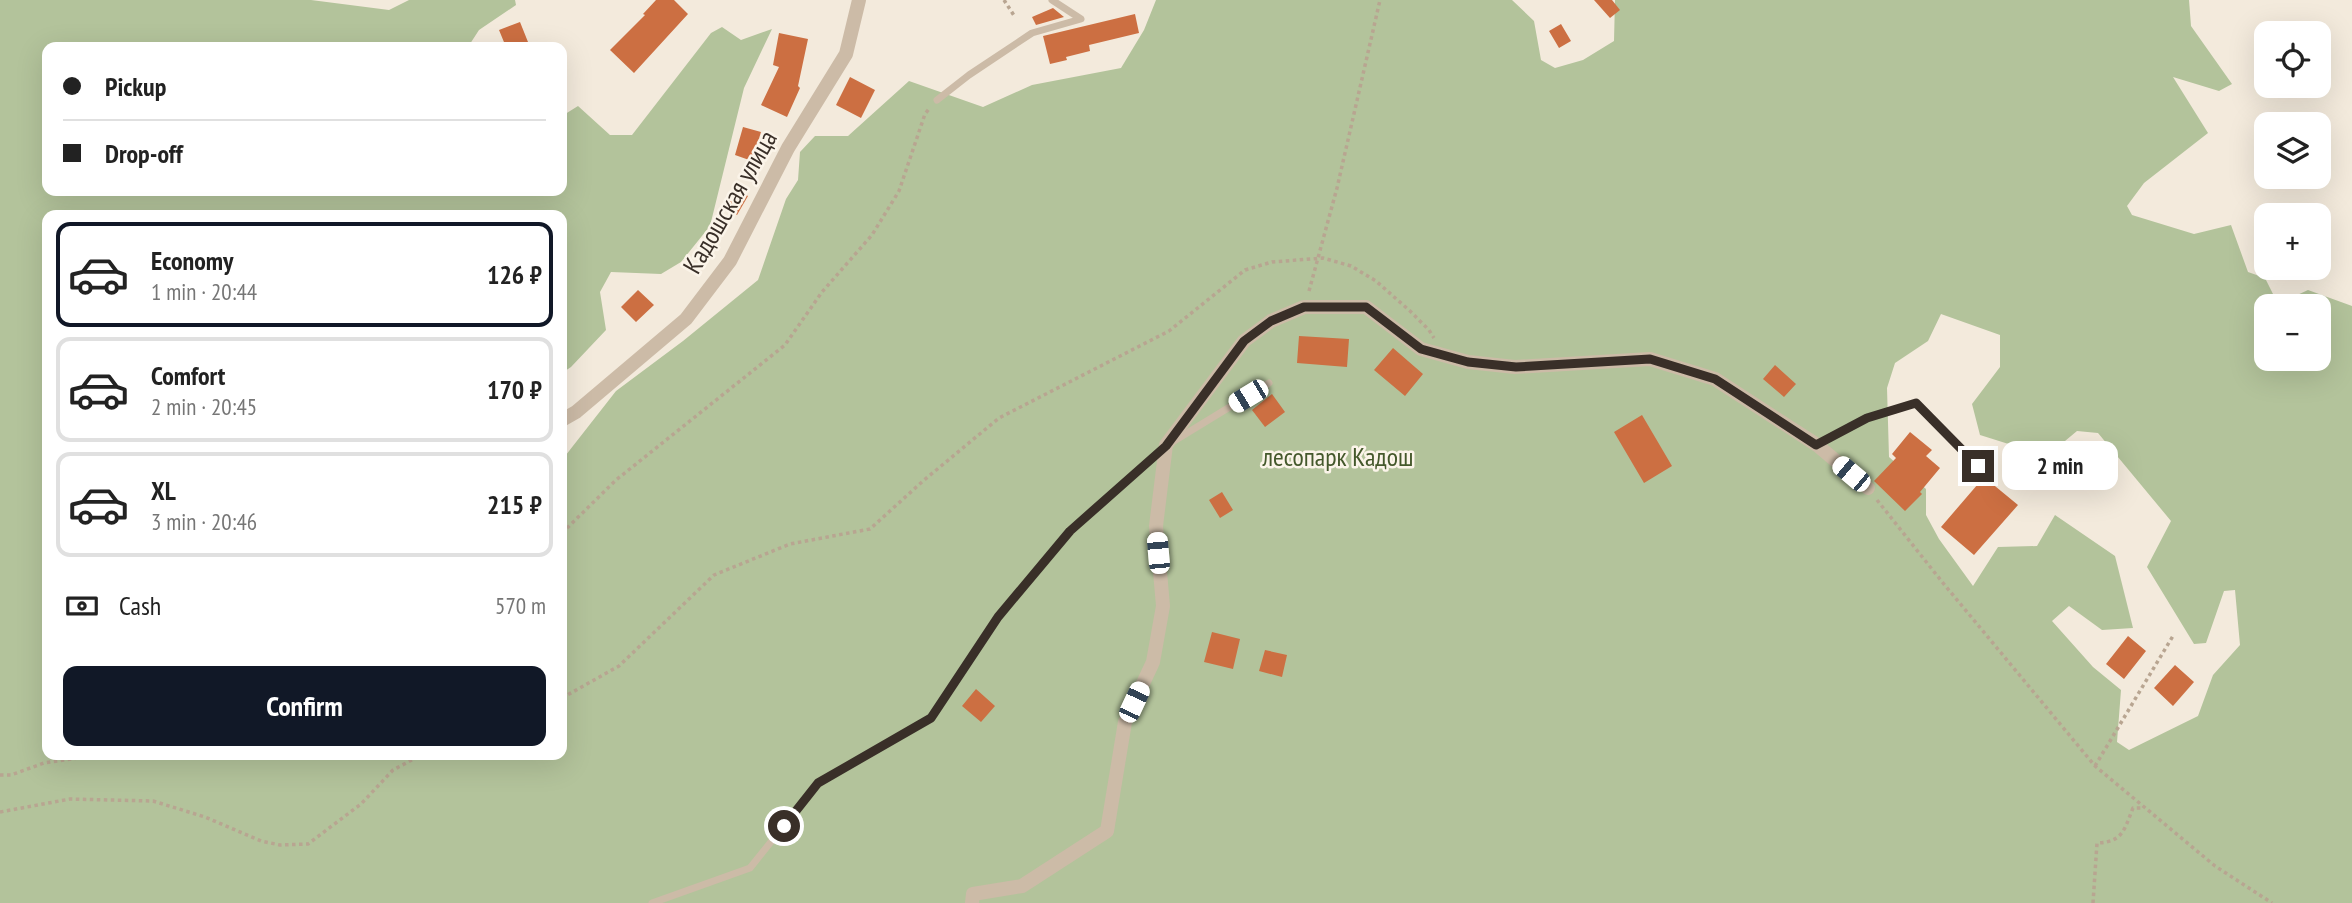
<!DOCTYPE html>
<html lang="en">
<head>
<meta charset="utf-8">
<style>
  body { margin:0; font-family:"PT Sans Narrow",sans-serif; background:#f6f6f6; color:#222; height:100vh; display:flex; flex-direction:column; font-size:26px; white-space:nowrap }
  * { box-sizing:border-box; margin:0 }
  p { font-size:23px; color:#767676 }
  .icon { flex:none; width:38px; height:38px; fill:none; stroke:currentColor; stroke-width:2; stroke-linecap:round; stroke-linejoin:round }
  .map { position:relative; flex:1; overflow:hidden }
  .drawer { position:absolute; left:42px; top:210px; width:525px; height:550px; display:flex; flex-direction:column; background:#fff; border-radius:14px; box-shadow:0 7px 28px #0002 }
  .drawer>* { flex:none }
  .top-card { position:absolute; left:42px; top:42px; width:525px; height:154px; border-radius:14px; box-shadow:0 7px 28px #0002; display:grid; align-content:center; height:154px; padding:0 21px; background:#fff }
  .tools { position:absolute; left:2254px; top:21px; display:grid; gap:14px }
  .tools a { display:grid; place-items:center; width:77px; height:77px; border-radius:14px; background:#fff; box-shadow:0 7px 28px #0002; font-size:35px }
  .end { position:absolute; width:32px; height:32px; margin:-16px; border:9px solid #392f28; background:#fff; box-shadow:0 0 0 4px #fff }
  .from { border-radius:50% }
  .bubble { position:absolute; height:49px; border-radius:14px; background:#fff; box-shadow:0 7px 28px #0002; font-size:23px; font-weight:800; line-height:49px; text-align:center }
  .car { position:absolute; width:21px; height:42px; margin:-21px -10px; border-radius:9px; box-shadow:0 0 5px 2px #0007; background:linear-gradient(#fff 24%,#345 0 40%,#fff 0 76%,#345 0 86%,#fff 0) }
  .top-card b { display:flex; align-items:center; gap:24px; height:66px; font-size:26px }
  .top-card b+b { border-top:2px solid #e0e0e0 }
  .top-card i { width:18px; height:18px; background:#222 }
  ul { padding:12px 0 0; list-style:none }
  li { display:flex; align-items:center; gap:21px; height:105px; margin:0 14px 10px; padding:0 7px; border:4px solid #e0e0e0; border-radius:14px }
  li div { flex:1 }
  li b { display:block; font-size:26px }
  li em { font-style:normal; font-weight:800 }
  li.selected { border-color:#111827 }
  li>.icon { width:63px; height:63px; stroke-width:1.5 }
  .pay { display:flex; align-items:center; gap:18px; height:77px; padding:0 21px; font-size:26px }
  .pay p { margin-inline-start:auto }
  .action { display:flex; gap:14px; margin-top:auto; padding:14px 21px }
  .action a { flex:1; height:80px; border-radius:14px; background:#111827; color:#fff; font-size:28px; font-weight:800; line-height:80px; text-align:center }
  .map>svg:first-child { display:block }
  .green { fill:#b3c39b; fill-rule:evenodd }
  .building { fill:#cc6f42 }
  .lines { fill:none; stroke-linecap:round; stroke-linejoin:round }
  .path { stroke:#b8a591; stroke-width:3.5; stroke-dasharray:3.5 3.5; stroke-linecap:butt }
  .lane { stroke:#ccbba7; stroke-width:7 }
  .street { stroke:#ccbba7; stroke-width:14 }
  .route { stroke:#392f28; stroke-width:9 }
  .labels { text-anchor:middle; stroke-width:5; stroke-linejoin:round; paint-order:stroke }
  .street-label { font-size:26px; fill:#392f28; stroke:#fbf4e9 }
  .park-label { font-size:26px; fill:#44582b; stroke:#fbf4e9 }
</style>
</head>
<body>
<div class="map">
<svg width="2352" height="903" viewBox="0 0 2352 903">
  <rect width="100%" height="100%" fill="#f3eadc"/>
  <path class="green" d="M 0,0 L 311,0 L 389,10 L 409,0 L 515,0 L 516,5 L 479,30 L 468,47 L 47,47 L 47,191 L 562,191 L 562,116 L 578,106 L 610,135 L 632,135 L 711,33 L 722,27 L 741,40 L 772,29 L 744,88 L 710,226 L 681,262 L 661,274 L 611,272 L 600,292 L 606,330 L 571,367 L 562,373 L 562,215 L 47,215 L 47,754 L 562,754 L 562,460 L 616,391 L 683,341 L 758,280 L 786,199 L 798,180 L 800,152 L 815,136 L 848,136 L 909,81 L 983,107 L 1032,85 L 1121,68 L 1144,30 L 1156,0 L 1512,0 L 1534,21 L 1541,60 L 1555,68 L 1583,60 L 1614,41 L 1615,0 L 2189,0 L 2191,26 L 2232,84 L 2219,91 L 2173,77 L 2208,133 L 2144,183 L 2127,206 L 2132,215 L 2194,234 L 2231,225 L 2248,272 L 2265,278 L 2278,304 L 2308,290 L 2352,306 L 2352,903 L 0,903 ZM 2266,306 L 2319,306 L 2319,359 L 2266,359 ZM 1941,314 L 2000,335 L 2000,367 L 1972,404 L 1980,435 L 2047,456 L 2077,431 L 2098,433 L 2171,521 L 2147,567 L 2194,644 L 2206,643 L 2224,591 L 2235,590 L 2240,645 L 2213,675 L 2198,716 L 2129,750 L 2117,742 L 2121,690 L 2093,667 L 2052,621 L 2069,606 L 2102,630 L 2133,628 L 2115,556 L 2055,515 L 2037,546 L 1998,547 L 1973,586 L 1939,539 L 1926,515 L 1926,489 L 1889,457 L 1887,388 L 1895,363 L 1928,341 Z"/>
  <path class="building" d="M 656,0 L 674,0 L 688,14 L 634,73 L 610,50 L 645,15 L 643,14 Z
    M 1594,0 L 1612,0 L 1620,10 L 1610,18 Z
    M 1053,8 L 1064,17 L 1036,25 L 1032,17 Z
    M 1135,14 L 1139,33 L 1089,45 L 1090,51 L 1066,57 L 1067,60 L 1050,64 L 1043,36 Z
    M 520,22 L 530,47 L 506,47 L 499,30 Z
    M 1561,24 L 1571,41 L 1559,48 L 1549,31 Z
    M 779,33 L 808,39 L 798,86 L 800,88 L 787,117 L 761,105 L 779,67 L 773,65 Z
    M 850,77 L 875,90 L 861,118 L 836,105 Z
    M 743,127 L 761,132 L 752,161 L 735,155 Z
    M 735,189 L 748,196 L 737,215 L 725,208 Z
    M 638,290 L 654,305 L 636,322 L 621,307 Z
    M 1299,336 L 1349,339 L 1347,367 L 1297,363 Z
    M 1393,348 L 1423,374 L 1405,396 L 1374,370 Z
    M 1775,365 L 1796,384 L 1784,397 L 1763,379 Z
    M 1272,394 L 1285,412 L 1265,427 L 1252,410 Z
    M 1642,415 L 1672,466 L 1644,483 L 1614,432 Z
    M 1910,432 L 1932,450 L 1926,456 L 1940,468 L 1920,492 L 1922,494 L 1905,511 L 1874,481 L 1896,458 L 1892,454 Z
    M 1984,477 L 2018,505 L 1974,555 L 1941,527 Z
    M 1222,492 L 1233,510 L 1220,518 L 1209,500 Z
    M 1212,632 L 1240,639 L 1233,669 L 1204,662 Z
    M 2128,636 L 2146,651 L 2124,679 L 2106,664 Z
    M 1265,650 L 1287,655 L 1282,677 L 1259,671 Z
    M 2175,665 L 2194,682 L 2173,706 L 2154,688 Z
    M 976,689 L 995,706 L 981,722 L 962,706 Z"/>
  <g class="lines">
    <path class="path" d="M 1004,0 L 1015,17
      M 1309,291 L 1337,188 L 1380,0
      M 1877,500 L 1943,583 L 2095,766 L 2215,866 L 2272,903
      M 562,533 L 616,480 L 785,345 L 822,292 L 872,235 L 899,191 L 925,114 L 929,109
      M 562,698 L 619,666 L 714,575 L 790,544 L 870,529 L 923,481 L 999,418 L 1169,331 L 1245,270 L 1272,262 L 1323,258 L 1351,266 L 1376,281 L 1410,311 L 1429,330 L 1434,338
      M 2095,766 L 2173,636
      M 0,775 L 11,775 L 44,763 L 106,754
      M 0,812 L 70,799 L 153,801 L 205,817 L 261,841 L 280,845 L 308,844 L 361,804 L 393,770 L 423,754
      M 2093,903 L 2097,843 C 2123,842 2124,830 2133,808 L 2143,808"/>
    <path class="lane" d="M 937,100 L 969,75 L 1032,33 L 1081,19 L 1052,0
      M 1174,441 L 1269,383
      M 1817,445 L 1867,418 L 1916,403 L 1978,466
      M 652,903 L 750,868 L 818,783 L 931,718 L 998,617 L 1070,531 L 1164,448"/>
    <path class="street" d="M 562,420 L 576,412 L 686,319 L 730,261 L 788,148 L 846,54 L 859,0
      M 972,903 L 973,894 L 1022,886 L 1107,831 L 1125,722 L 1153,662 L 1163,606 L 1156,526 L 1166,445 L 1244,341 L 1271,321 L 1304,307 L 1366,307 L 1421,349 L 1468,362 L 1515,367 L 1650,359 L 1715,379 L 1817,445 L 1868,488"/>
  </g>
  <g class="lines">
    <path class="route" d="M 784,826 L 818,783 L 931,718 L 998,617 L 1070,531 L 1166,446 L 1244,341 L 1271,321 L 1304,307 L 1366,307 L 1421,349 L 1468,362 L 1516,367 L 1650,359 L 1715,379 L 1816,445 L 1867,418 L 1916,403 L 1978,466"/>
  </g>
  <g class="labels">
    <g class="street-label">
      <text transform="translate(730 202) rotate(-60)" y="9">Кадошская улица</text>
    </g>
    <g class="park-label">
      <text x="1338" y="466">лесопарк Кадош</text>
    </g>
  </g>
</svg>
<div class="tools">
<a><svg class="icon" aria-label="locate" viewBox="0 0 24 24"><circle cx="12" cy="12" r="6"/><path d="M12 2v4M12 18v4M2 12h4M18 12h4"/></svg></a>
<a><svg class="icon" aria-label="layers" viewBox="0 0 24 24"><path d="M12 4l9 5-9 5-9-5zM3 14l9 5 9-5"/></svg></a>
<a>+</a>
<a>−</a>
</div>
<i class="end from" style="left:784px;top:826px"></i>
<i class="end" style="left:1978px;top:466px"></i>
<div class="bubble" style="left:2002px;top:441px;width:116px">2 min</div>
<i class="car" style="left:1248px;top:396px;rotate:239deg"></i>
<i class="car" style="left:1851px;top:474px;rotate:310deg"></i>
<i class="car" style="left:1158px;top:553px;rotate:355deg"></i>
<i class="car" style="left:1134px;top:702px;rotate:25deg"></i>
<div class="top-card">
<b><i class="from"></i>Pickup</b>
<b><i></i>Drop-off</b>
</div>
<section class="drawer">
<ul>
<li class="selected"><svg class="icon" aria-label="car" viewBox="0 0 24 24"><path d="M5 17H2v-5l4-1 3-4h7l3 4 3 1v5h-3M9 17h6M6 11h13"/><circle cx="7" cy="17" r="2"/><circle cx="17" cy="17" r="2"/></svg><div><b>Economy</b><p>1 min · 20:44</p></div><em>126 ₽</em></li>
<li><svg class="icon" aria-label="car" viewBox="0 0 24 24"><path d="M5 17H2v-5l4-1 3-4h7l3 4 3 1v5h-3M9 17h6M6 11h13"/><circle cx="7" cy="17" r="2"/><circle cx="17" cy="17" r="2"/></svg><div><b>Comfort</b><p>2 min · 20:45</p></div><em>170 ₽</em></li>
<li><svg class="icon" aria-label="car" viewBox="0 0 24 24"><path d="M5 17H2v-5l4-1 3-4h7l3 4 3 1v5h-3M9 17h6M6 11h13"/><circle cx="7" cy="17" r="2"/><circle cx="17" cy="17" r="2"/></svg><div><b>XL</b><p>3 min · 20:46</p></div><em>215 ₽</em></li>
</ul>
<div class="pay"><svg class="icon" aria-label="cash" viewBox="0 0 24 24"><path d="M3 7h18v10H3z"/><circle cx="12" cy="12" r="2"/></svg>Cash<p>570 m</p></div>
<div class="action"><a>Confirm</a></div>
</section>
</div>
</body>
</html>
